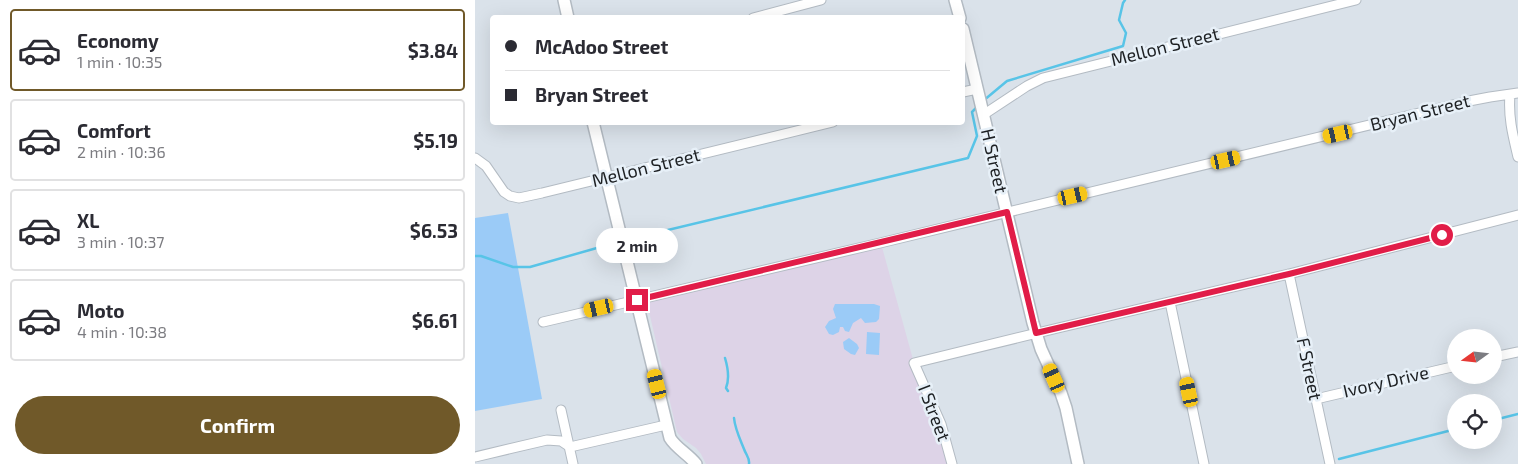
<!DOCTYPE html>
<html lang="en">
<head>
<meta charset="utf-8">
<style>
  body { margin:0; font-family:"Exo 2",sans-serif; background:#f7f7f7; color:#2b2b33; height:100vh; display:flex; flex-direction:column; font-size:19px; white-space:nowrap }
  * { box-sizing:border-box; margin:0 }
  p { font-size:16px; color:#7c7c81 }
  .icon { flex:none; width:28px; height:28px; fill:none; stroke:currentColor; stroke-width:2; stroke-linecap:round; stroke-linejoin:round }
  .map { position:relative; flex:1; overflow:hidden }
  .side { display:flex; flex-direction:column; background:#fff; width:475px }
  .side>* { flex:none }
  .banner { position:absolute; left:15px; top:15px; width:475px; height:110px; border-radius:5px; box-shadow:0 5px 20px #0002; display:grid; align-content:center; height:110px; padding:0 15px; background:#fff }
  .needle { width:32px; rotate:255deg }
  .controls { position:absolute; left:972px; top:329px; display:grid; gap:10px }
  .controls a { display:grid; place-items:center; width:55px; height:55px; border-radius:50%; background:#fff; box-shadow:0 5px 20px #0002; font-size:25px }
  .end { position:absolute; width:22px; height:22px; margin:-11px; border:6px solid #e11d48; background:#fff; box-shadow:0 0 0 2px #fff }
  .from { border-radius:50% }
  .bubble { position:absolute; height:35px; border-radius:18px; background:#fff; box-shadow:0 5px 20px #0002; font-size:16px; font-weight:700; line-height:35px; text-align:center }
  .car { position:absolute; width:15px; height:30px; margin:-15px -8px; border-radius:6px; box-shadow:0 0 4px 1px #0007; background:linear-gradient(#f5c518 24%,#345 0 40%,#f5c518 0 76%,#345 0 86%,#f5c518 0) }
  .banner b { display:flex; align-items:center; gap:18px; height:48px; font-size:19px }
  .banner b+b { border-top:1px solid #e1e1e2 }
  .banner i { width:12px; height:12px; background:#2b2b33 }
  ul { padding:9px 0 0; list-style:none }
  li { display:flex; align-items:center; gap:15px; height:82px; margin:0 10px 8px; padding:0 5px; border:2px solid #e1e1e2; border-radius:5px }
  li div { flex:1 }
  li b { display:block; font-size:19px }
  li em { font-style:normal; font-weight:700 }
  li.selected { border-color:#705929 }
  li>.icon { width:45px; height:45px; stroke-width:1.5 }
  .button { display:flex; gap:10px; margin-top:auto; padding:10px 15px }
  .button a { flex:1; height:58px; border-radius:30px; background:#705929; color:#fff; font-size:20px; font-weight:700; line-height:58px; text-align:center }
  main { display:flex; flex:1; min-height:0 }
  .map>svg:first-child { display:block }
  .education { fill:#ddd3e7 }
  .green { fill:#9bcbf7 }
  .lines { fill:none; stroke-linecap:round; stroke-linejoin:round }
  .stream { stroke:#58c4e7; stroke-width:2.5 }
  .minor-casing { stroke:#b3bbc3; stroke-width:11 }
  .tertiary-casing { stroke:#b3bbc3; stroke-width:14 }
  .minor { stroke:#fff; stroke-width:9 }
  .tertiary { stroke:#fff; stroke-width:11 }
  .route { stroke:#e11d48; stroke-width:6 }
  .labels { text-anchor:middle; stroke-width:5; stroke-linejoin:round; paint-order:stroke }
  .street-label { font-size:18px; fill:#1d2023; stroke:#e7f0f8 }
</style>
</head>
<body>
<main>
<section class="side">
<ul>
<li class="selected"><svg class="icon" aria-label="car" viewBox="0 0 24 24"><path d="M5 17H2v-5l4-1 3-4h7l3 4 3 1v5h-3M9 17h6M6 11h13"/><circle cx="7" cy="17" r="2"/><circle cx="17" cy="17" r="2"/></svg><div><b>Economy</b><p>1 min · 10:35</p></div><em>$3.84</em></li>
<li><svg class="icon" aria-label="car" viewBox="0 0 24 24"><path d="M5 17H2v-5l4-1 3-4h7l3 4 3 1v5h-3M9 17h6M6 11h13"/><circle cx="7" cy="17" r="2"/><circle cx="17" cy="17" r="2"/></svg><div><b>Comfort</b><p>2 min · 10:36</p></div><em>$5.19</em></li>
<li><svg class="icon" aria-label="car" viewBox="0 0 24 24"><path d="M5 17H2v-5l4-1 3-4h7l3 4 3 1v5h-3M9 17h6M6 11h13"/><circle cx="7" cy="17" r="2"/><circle cx="17" cy="17" r="2"/></svg><div><b>XL</b><p>3 min · 10:37</p></div><em>$6.53</em></li>
<li><svg class="icon" aria-label="car" viewBox="0 0 24 24"><path d="M5 17H2v-5l4-1 3-4h7l3 4 3 1v5h-3M9 17h6M6 11h13"/><circle cx="7" cy="17" r="2"/><circle cx="17" cy="17" r="2"/></svg><div><b>Moto</b><p>4 min · 10:38</p></div><em>$6.61</em></li>
</ul>
<div class="button"><a>Confirm</a></div>
</section>
<div class="map">
<svg width="1043" height="464" viewBox="0 0 1043 464">
  <rect width="100%" height="100%" fill="#dae2ea"/>
  <path class="education" d="M 407,247 L 439,363 L 466,424 L 475,464 L 231,464 L 226,454 L 221,448 L 208,439 L 202,432 L 172,303 Z"/>
  <path class="green" d="M 33,213 L 67,399 L 0,411 L 0,218 Z
    M 360,304 L 399,304 L 405,306 L 404,319 L 401,322 L 390,323 L 386,318 L 378,323 L 374,332 L 370,331 L 368,327 L 365,327 L 364,332 L 358,335 L 354,334 L 350,327 L 354,321 L 361,318 L 358,309 Z
    M 392,332 L 405,333 L 404,355 L 391,354 Z
    M 374,338 L 382,344 L 384,348 L 380,355 L 376,354 L 369,349 L 368,342 Z"/>
  <g class="lines">
    <path class="stream" d="M 508,101 L 532,81 L 648,46 L 651,33 L 644,20 L 648,3 L 650,0
      M 151,240 L 493,158 L 502,136 L 497,112 L 502,107
      M 0,256 L 6,256 L 38,267 L 55,267 L 143,242
      M 250,358 C 253,368 255,378 251,388 L 253,391
      M 259,418 C 260,429 265,439 269,449 C 271,455 275,458 274,464
      M 1019,420 L 1043,414
      M 864,459 L 981,429"/>
    <g class="minor-casing">
      <path id="minor" d="M 278,18 L 346,0
        M 488,92 L 502,89
        M 1035,95 C 1033,117 1038,136 1043,157
        M 508,115 L 552,86 L 568,78 L 881,0
        M 0,158 L 11,166 L 29,192 L 35,196 L 44,198 L 67,193 L 358,122
        M 814,274 L 855,464
        M 695,302 L 729,464
        M 68,322 L 405,243 L 994,101 L 1015,97 L 1043,93
        M 1019,357 L 1043,352
        M 841,399 L 981,366
        M 86,410 L 98,464
        M 0,457 L 72,440 L 86,441 L 95,447 L 191,425
        M 477,464 L 466,424 L 439,363 L 583,328 L 814,274 L 1043,215"/>
    </g>
    <g class="tertiary-casing">
      <path id="tertiary" d="M 89,0 L 93,18
        M 480,0 L 485,18
        M 488,29 L 558,323 L 566,349 L 586,393 L 591,408 L 603,464
        M 118,122 L 195,438 C 201,448 213,454 221,464"/>
    </g>
    <use href="#minor" class="minor"/>
    <use href="#tertiary" class="tertiary"/>
  </g>
  <g class="lines">
    <path class="route" d="M 162,300 L 532,212 L 561,333 L 814,274 L 967,235"/>
  </g>
  <g class="labels">
    <g class="street-label">
      <text transform="translate(690 47) rotate(-14)" y="6">Mellon Street</text>
      <text transform="translate(945 113) rotate(-14)" y="6">Bryan Street</text>
      <text transform="translate(519 161) rotate(77)" y="6">H Street</text>
      <text transform="translate(171 168) rotate(-14)" y="6">Mellon Street</text>
      <text transform="translate(834 369) rotate(78)" y="6">F Street</text>
      <text transform="translate(911 382) rotate(-13)" y="6">Ivory Drive</text>
      <text transform="translate(459 413) rotate(69)" y="6">I Street</text>
    </g>
  </g>
</svg>
<div class="controls">
<a><svg class="needle" viewBox="-14 -14 28 28"><path d="M0-13l5 13h-10z" fill="#e53935"/><path d="M0 13l5-13h-10z" fill="#7c7c81"/></svg></a>
<a><svg class="icon" aria-label="locate" viewBox="0 0 24 24"><circle cx="12" cy="12" r="6"/><path d="M12 2v4M12 18v4M2 12h4M18 12h4"/></svg></a>
</div>
<i class="end from" style="left:967px;top:235px"></i>
<i class="end" style="left:162px;top:300px"></i>
<div class="bubble" style="left:121px;top:228px;width:82px">2 min</div>
<i class="car" style="left:863px;top:134px;rotate:257deg"></i>
<i class="car" style="left:751px;top:160px;rotate:77deg"></i>
<i class="car" style="left:598px;top:196px;rotate:77deg"></i>
<i class="car" style="left:124px;top:308px;rotate:257deg"></i>
<i class="car" style="left:579px;top:378px;rotate:336deg"></i>
<i class="car" style="left:182px;top:384px;rotate:346deg"></i>
<i class="car" style="left:714px;top:392px;rotate:348deg"></i>
<div class="banner">
<b><i class="from"></i>McAdoo Street</b>
<b><i></i>Bryan Street</b>
</div>
</div>
</main>
</body>
</html>
